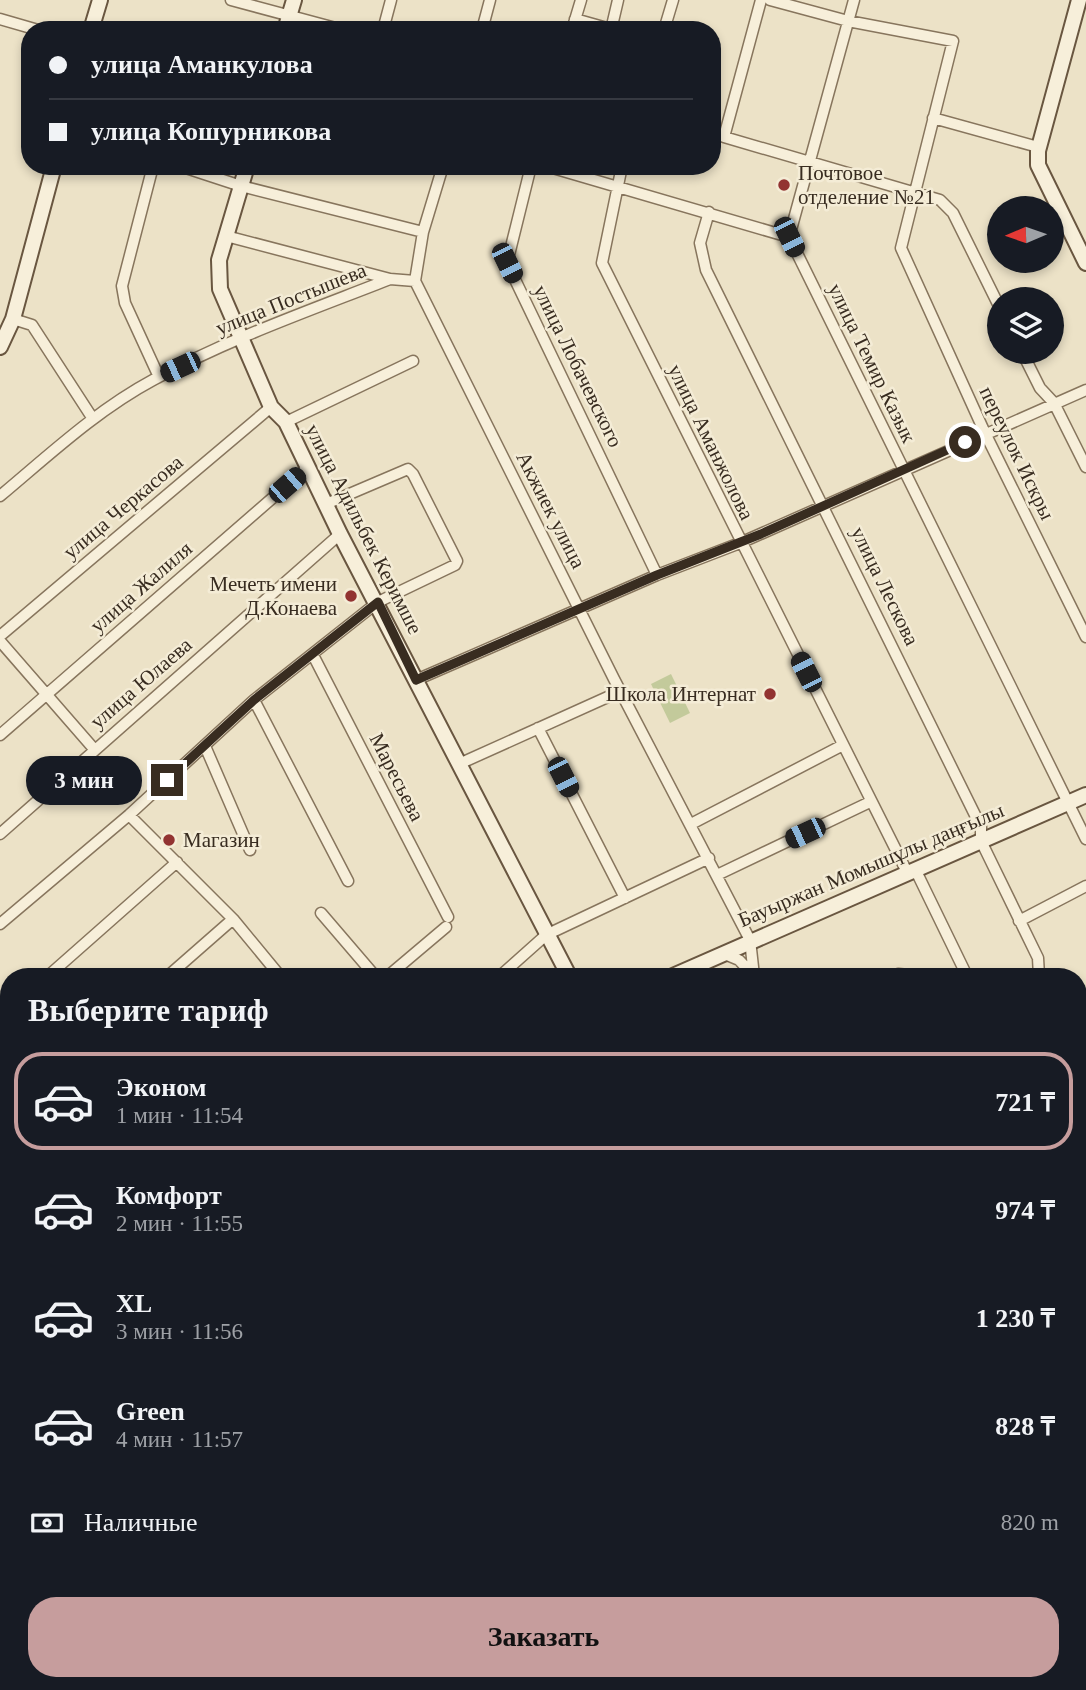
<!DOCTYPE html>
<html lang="ru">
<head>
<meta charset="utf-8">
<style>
  body { margin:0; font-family:"Times New Roman",serif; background:#242831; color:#f1f3f6; height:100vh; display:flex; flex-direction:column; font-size:26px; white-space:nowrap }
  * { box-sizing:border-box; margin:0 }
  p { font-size:23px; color:#9ea1a6 }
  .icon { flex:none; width:38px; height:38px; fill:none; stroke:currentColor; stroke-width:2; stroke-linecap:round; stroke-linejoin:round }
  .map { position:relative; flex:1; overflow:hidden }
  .sheet { position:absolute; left:0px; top:968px; width:1087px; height:723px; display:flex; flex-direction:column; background:#171b24; border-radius:28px 28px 0 0; box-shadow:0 4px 10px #0003 }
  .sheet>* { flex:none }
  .top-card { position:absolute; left:21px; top:21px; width:700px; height:154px; border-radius:28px; box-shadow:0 4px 10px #0003; display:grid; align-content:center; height:154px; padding:0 28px; background:#171b24 }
  .needle { width:46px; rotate:268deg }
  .buttons { position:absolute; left:987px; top:196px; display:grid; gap:14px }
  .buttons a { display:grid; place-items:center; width:77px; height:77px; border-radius:50%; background:#171b24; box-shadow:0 4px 10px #0003; font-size:35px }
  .end { position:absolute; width:32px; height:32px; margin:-16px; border:9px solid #382c20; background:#fff; box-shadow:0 0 0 4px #fff }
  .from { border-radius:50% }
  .bubble { position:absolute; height:49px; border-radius:24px; background:#171b24; box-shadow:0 4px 10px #0003; font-size:23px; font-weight:700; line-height:49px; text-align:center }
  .car { position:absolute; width:21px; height:42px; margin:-21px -10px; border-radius:9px; box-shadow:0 0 5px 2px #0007; background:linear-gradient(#222 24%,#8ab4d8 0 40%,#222 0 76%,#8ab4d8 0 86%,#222 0) }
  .top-card b { display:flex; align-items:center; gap:24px; height:66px; font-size:26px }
  .top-card b+b { border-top:2px solid #363941 }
  .top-card i { width:18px; height:18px; background:#f1f3f6 }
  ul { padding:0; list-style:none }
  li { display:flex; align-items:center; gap:21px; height:98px; margin:0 14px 10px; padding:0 14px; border:4px solid transparent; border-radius:28px }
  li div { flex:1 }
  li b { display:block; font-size:26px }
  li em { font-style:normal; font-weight:700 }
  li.on { border-color:#c69d9d }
  li>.icon { width:63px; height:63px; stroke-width:1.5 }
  h2 { padding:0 28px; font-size:32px; line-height:84px }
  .pay { display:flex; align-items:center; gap:18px; height:77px; padding:0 28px; font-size:26px }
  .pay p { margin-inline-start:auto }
  .action { display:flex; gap:14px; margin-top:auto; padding:14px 28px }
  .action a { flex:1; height:80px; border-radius:28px; background:#c69d9d; color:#111; font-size:28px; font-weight:700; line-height:80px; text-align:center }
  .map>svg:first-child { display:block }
  .green { fill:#c3ca9b }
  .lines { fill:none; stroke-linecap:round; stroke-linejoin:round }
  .street-casing { stroke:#87755d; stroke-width:13 }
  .secondary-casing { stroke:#695640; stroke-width:18 }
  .street { stroke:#f7efda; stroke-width:10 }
  .secondary { stroke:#f7efda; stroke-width:14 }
  .route { stroke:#382c20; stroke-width:9 }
  .poi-dot { fill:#923331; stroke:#f4ecd6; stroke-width:2.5 }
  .labels { text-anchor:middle; stroke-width:5; stroke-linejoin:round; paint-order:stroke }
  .poi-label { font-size:21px; fill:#382c20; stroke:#f4ecd6; text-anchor:start }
  .street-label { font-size:21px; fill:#382c20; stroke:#f4ecd6 }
</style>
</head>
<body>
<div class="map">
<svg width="1086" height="1690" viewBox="0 0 1086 1690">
  <rect width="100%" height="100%" fill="#ece2c7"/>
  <path class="green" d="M 671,674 L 690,713 L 670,723 L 651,684 Z"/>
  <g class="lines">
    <g class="street-casing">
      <path id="street" d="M 231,0 L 343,30
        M 761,0 L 724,137 L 940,200 L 953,213 L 999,306
        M 770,0 L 848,21 L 953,41 L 901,248 L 985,433 L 1086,637
        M 854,0 L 789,237 L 1086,839
        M 0,19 L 38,30
        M 575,19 L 614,30
        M 383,30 L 391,0
        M 482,30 L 490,0
        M 572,30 L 581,0
        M 611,30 L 618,0
        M 664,30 L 673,0
        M 933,118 L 1038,147
        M 153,166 L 122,286 L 125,303 L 159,377
        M 180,166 L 241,186 L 423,232
        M 443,166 L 423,232 L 415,281 L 614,679 L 750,940 L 754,976
        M 531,166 L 507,263 L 657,575
        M 546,166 L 789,237
        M 622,166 L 602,263 L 908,874
        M 709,212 L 700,243 L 706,270 L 981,827 L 981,841 L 1038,958 L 1039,976
        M 226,236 L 390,279 L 415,281
        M 13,319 L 32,325 L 93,419
        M 1022,352 L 1040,388 L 1054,403 L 1086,467
        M 286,422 L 413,361
        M 0,496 C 49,455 97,410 153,380 C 228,339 311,310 390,279
        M 0,636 L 271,407
        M 0,641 L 94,749
        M 313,655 L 448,917
        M 416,680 L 657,575 L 740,543 L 1086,390
        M 254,700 L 348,881
        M 538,728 L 625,898
        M 0,735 L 307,468
        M 205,746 L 250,850
        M 459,764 L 621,691
        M 129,815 L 233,919 L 280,976
        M 691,824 L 843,745
        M 0,834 L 340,534
        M 916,871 L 967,976
        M 717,875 L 870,802
        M 321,913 L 375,976
        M 1019,921 L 1086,886
        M 0,924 L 129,815 L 254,700 L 378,602 L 455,565 L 457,561 L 413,474 L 408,469 L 326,504
        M 722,953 L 739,960 L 754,976
        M 48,976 L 177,862
        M 168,976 L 233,919
        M 388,976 L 446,927
        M 500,976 L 546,935 L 709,858
        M 889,976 L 898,974 L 921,976
        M 1078,1012 L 1086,1013
        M 0,1016 L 9,1009
        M 1078,1025 L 1086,1027
        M 0,1114 L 9,1107
        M 1078,1125 L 1086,1122
        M 0,1207 L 9,1200
        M 1078,1217 L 1086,1232
        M 1078,1247 L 1086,1243
        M 0,1302 L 9,1296
        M 0,1386 L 9,1381
        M 1078,1404 L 1086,1420
        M 0,1494 L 9,1504
        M 1078,1499 L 1086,1496
        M 1078,1614 L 1086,1630
        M 468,1682 L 472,1690
        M 807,1682 L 811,1690
        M 915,1682 L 919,1690
        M 313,1690 L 324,1682"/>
    </g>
    <g class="secondary-casing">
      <path id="secondary" d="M 1079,0 L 1038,151 L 1038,165 L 1086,263
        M 91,30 L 100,0
        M 285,30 L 294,0
        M 247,166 L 219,260 L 220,289 L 271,407 L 286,422 L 340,534 L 569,976
        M 0,347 L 13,319 L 54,166
        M 673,976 L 1086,795
        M 0,1520 L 9,1513
        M 172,1690 L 173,1682"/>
    </g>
    <use href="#street" class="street"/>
    <use href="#secondary" class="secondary"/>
  </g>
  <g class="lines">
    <path class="route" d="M 167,780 L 254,700 L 378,602 L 416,680 L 657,575 L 761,534 L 965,442"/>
  </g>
  <g class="poi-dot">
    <circle cx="784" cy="185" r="7"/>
    <circle cx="351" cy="596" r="7"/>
    <circle cx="770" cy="694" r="7"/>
    <circle cx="169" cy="840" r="7"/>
  </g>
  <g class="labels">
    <g class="poi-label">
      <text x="798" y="180">Почтовое<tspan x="798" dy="24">отделение №21</tspan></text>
      <text x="337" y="591" text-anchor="end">Мечеть имени<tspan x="337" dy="24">Д.Конаева</tspan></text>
      <text x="756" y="701" text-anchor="end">Школа Интернат</text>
      <text x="183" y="847">Магазин</text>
    </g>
    <g class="street-label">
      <text transform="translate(291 299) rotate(-22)" y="7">улица Постышева</text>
      <text transform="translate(872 363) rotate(64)" y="7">улица Темир Казык</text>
      <text transform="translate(578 366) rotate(64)" y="7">улица Лобачевского</text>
      <text transform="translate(711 442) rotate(64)" y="7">улица Аманжолова</text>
      <text transform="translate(1017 453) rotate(64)" y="7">переулок Искры</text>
      <text transform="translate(123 507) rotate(-40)" y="7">улица Черкасова</text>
      <text transform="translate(551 510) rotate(63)" y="7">Акжиек улица</text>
      <text transform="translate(364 529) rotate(63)" y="7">улица Адильбек Керимше</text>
      <text transform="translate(885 586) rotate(64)" y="7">улица Лескова</text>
      <text transform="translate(141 587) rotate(-41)" y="7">улица Жалиля</text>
      <text transform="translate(141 683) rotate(-41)" y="7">улица Юлаева</text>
      <text transform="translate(397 777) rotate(63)" y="7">Маресьева</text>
      <text transform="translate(871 865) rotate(-23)" y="7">Бауыржан Момышұлы даңғылы</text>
    </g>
  </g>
</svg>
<div class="buttons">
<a><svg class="needle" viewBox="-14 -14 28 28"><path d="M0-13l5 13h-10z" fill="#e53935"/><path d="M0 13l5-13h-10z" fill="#9ea1a6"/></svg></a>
<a><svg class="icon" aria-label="layers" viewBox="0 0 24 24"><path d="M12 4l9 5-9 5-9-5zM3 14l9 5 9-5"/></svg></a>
</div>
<i class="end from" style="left:965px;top:442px"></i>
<i class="end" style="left:167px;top:780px"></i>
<div class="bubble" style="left:26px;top:756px;width:116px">3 мин</div>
<i class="car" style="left:789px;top:237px;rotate:154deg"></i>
<i class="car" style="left:507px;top:263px;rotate:154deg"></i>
<i class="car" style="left:180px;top:367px;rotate:245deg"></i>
<i class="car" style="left:287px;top:485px;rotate:49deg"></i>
<i class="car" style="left:806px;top:672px;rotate:333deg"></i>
<i class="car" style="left:563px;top:777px;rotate:153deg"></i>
<i class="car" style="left:805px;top:833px;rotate:245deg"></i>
<div class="top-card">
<b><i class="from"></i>улица Аманкулова</b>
<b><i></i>улица Кошурникова</b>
</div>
<section class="sheet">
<h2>Выберите тариф</h2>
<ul>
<li class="on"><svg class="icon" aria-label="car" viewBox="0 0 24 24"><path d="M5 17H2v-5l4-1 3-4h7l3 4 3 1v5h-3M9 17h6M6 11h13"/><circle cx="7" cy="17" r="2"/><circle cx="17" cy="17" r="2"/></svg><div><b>Эконом</b><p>1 мин · 11:54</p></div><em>721 ₸</em></li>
<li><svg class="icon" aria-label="car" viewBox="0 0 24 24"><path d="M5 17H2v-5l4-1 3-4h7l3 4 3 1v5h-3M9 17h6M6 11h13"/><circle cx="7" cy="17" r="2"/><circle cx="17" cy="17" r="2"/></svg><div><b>Комфорт</b><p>2 мин · 11:55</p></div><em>974 ₸</em></li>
<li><svg class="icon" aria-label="car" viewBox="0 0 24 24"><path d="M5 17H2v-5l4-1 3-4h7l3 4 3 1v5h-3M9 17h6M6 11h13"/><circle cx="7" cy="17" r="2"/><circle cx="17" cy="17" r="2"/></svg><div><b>XL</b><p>3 мин · 11:56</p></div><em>1 230 ₸</em></li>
<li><svg class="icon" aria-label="car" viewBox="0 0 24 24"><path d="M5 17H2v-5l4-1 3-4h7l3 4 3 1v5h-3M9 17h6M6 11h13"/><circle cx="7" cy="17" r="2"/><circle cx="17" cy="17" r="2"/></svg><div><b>Green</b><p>4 мин · 11:57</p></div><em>828 ₸</em></li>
</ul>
<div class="pay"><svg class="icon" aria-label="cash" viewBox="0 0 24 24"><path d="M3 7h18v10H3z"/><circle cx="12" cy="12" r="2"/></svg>Наличные<p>820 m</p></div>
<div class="action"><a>Заказать</a></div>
</section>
</div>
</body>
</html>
